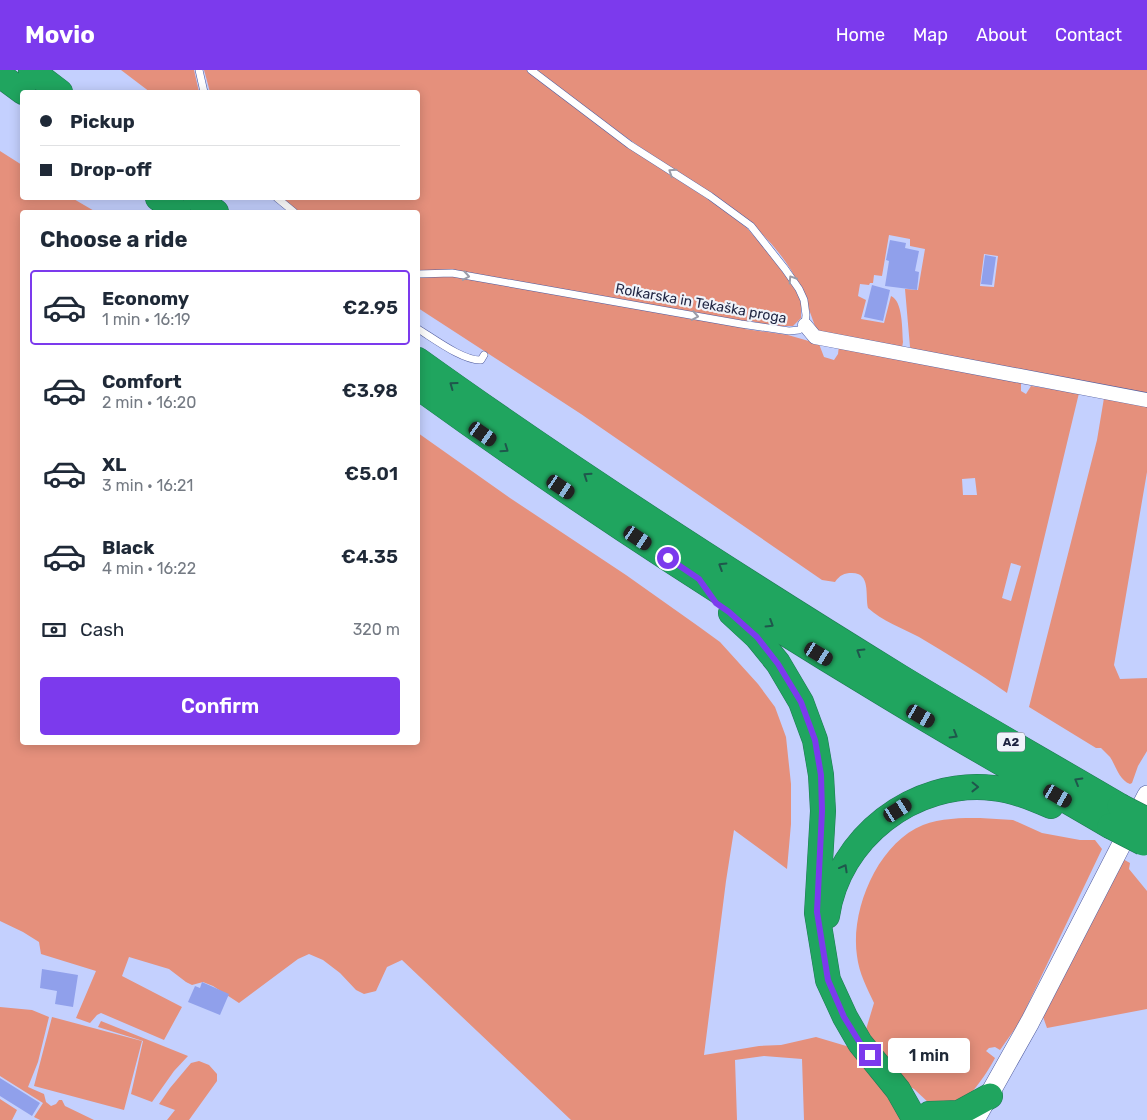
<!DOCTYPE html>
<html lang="en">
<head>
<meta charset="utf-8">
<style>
  body { margin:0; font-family:Rubik,sans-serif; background:#f2f2f3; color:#1f2937; height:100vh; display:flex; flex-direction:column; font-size:19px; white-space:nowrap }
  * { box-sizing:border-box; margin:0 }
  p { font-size:16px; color:#747a83 }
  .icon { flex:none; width:28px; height:28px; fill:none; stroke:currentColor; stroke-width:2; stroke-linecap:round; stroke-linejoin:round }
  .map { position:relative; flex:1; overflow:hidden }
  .panel { position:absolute; left:20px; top:140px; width:400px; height:535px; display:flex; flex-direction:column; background:#fff; border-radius:5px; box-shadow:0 2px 12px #0003 }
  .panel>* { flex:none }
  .hud { position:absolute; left:20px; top:20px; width:400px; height:110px; border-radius:5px; box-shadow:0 2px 12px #0003; display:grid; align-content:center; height:110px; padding:0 20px; background:#fff }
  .end { position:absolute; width:22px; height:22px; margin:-11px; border:6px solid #7c3aed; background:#fff; box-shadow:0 0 0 2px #fff }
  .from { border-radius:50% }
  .bubble { position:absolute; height:35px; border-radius:5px; background:#fff; box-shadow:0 2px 12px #0003; font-size:16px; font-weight:600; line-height:35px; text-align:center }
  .car { position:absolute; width:15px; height:30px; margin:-15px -8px; border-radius:6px; box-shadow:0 0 4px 1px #0007; background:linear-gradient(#222 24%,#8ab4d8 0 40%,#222 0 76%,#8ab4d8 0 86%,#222 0) }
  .hud b { display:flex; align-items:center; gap:18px; height:48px; font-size:19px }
  .hud b+b { border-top:1px solid #e0e1e3 }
  .hud i { width:12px; height:12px; background:#1f2937 }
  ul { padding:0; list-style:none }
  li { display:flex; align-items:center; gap:15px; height:75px; margin:0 10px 8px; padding:0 10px; border:2px solid transparent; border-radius:5px }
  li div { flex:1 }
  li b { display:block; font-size:19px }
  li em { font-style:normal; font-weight:600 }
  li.active { border-color:#7c3aed }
  li>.icon { width:45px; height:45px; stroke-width:1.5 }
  h2 { padding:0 20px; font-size:22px; line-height:60px }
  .pay { display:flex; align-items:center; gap:12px; height:55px; padding:0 20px; font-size:19px }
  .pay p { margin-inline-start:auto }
  .cta { display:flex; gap:10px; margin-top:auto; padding:10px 20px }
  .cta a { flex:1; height:58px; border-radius:5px; background:#7c3aed; color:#fff; font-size:20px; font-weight:600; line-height:58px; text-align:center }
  header { display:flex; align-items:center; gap:30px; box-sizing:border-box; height:70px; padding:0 25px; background:#7c3aed; color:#fff }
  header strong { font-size:24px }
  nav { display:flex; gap:28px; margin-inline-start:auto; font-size:18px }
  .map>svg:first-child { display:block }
  .green { fill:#e5907c; fill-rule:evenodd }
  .building { fill:#90a0eb }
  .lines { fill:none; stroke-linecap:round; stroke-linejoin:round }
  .lane-casing { stroke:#4f5b9e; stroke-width:8 }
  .street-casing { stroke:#4f5b9e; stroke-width:15 }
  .secondary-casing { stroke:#4f5b9e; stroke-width:20 }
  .highway-casing { stroke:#1f7854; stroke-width:26 }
  .lane { stroke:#fff; stroke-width:7 }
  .street { stroke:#fff; stroke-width:14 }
  .secondary { stroke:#fff; stroke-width:19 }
  .highway { stroke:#20a55f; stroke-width:25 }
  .highway-bridge-casing { stroke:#1f7854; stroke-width:26; stroke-linecap:butt }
  .highway-bridge { stroke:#20a55f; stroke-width:25 }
  .oneway { stroke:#9a9ca9 }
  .oneway2 { stroke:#1f574c }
  .route { stroke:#7c3aed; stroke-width:6 }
  .labels { text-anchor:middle; stroke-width:4.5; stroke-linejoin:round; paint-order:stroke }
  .shield { fill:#f0f3fa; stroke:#5d6178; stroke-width:1 }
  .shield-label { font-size:12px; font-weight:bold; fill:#1e2340 }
  .street-label { font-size:14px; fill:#1e2340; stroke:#f0f3fa }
</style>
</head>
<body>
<header>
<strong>Movio</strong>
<nav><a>Home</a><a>Map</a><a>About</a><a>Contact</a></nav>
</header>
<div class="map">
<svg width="1147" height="1050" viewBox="0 0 1147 1050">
  <rect width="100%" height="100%" fill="#c4d0fe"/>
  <path class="green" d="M 121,0 L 194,0 L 199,22 L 150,22 Z
    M 204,0 L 1147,0 L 1147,326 L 915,282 L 910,277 L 905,219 L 918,220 L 925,179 L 910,176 L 910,169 L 889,165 L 882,206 L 874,205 L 873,213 L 870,213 L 869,215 L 860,214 L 858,226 L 866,230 L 861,249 L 884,253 L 891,226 C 903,231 902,260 903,272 L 902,278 L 820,262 L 816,259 C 809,239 802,218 791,200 C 759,149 707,121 658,89 C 632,72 606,53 581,34 L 577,39 L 626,76 L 720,137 L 747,158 L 765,179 L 796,219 L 801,233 L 801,248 L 793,256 L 773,256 L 747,250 L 745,259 L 788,265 L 819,274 L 824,287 L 834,290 L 838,284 L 839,275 L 1021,312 L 1021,321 L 1026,324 L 1031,316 L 1079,323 L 1007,623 C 979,603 949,585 919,567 C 902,558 882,551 868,538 C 865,525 871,503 852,503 C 844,503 840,505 835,512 L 822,510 L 581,344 L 418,238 L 418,207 L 430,207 L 432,203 L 418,202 L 418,142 L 299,142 L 283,128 L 418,128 L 418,22 L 210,22 ZM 984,184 L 998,186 L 994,217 L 980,216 ZM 975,408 L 977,425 L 963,425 L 962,409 ZM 1011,493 L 1021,496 L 1011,531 L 1002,528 Z
    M 0,81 L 22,95 L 22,128 L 72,128 L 96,142 L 22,142 L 22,672 L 418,672 L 418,363 L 510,428 L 626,505 L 698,556 L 720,572 L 758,614 L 775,637 L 786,667 L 791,714 L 791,754 L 787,799 L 734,760 L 726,811 L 704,985 L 759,976 L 781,975 L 816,967 L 853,978 L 907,1050 L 804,1050 L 802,989 L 764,986 L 735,990 L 737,1050 L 571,1050 L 402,890 L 387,897 L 376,921 L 364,924 L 356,920 L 340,903 L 323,890 L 309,884 L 298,889 L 239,933 L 213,916 L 203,912 L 192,915 L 186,912 L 169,899 L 129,887 L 122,906 L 182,937 L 164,970 L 101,943 L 97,945 L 90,953 L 76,948 L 96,901 L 41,884 L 39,872 L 23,862 L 0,851 Z
    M 1104,328 L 1147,337 L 1147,402 L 1114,595 L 1120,609 L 1147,608 L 1147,681 L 1138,696 L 1132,713 L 1130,714 C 1119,710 1116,696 1110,687 C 1107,684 1104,681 1101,678 L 1096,678 L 1029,637 L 1097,370 Z
    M 980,748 L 1013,750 L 1042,763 L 1080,770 L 1095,770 L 1102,779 L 1019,953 L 1000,980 L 995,977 L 989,978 L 986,981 L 995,988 C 989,1000 970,1029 958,1033 C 949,1035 939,1034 930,1034 L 914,1019 L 902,1012 L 864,966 L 874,933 C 867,918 859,903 857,886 C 850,840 878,773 923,755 C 940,748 962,748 980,748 Z
    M 1121,788 L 1130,793 L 1129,799 L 1147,821 L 1147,939 L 1047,958 L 1042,944 Z
    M 0,937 L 32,940 L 49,947 L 38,992 L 28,1017 L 44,1024 L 46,1032 L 51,1036 L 56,1034 L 59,1030 L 62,1030 L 65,1036 L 94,1050 L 40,1050 L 34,1047 L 43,1033 L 0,1006 Z
    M 52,947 L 142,971 L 124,1040 L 34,1016 Z
    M 101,951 L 188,986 L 174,1001 L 152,1032 L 131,1024 L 143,971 L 98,957 Z
    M 199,991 L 209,995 L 217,1004 L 217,1011 L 189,1050 L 167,1050 L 175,1040 L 159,1034 L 170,1018 L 191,993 Z
    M 0,1029 L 17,1040 L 12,1050 L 0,1050 Z"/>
  <path class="building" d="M 890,170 L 906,173 L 905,178 L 919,181 L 915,201 L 919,202 L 917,220 L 885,216 L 889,191 L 886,190 Z
    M 985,185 L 996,187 L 992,215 L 981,214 Z
    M 872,215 L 890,220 L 883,251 L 864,247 Z
    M 42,899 L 78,905 L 73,937 L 55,934 L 57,921 L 40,918 Z
    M 202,912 L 229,924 L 220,945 L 188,932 L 195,916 L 200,918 Z
    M 0,1008 L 40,1033 L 32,1046 L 0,1026 Z"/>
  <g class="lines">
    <g class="lane-casing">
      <path id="lane" d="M 199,0 L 204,22
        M 277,128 L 294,142
        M 418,204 L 452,203 L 741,254 L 789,261 L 799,260 L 805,255 L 806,245 L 804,230 L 799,219 L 785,199 L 751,156 L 710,126 L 630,75 L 531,0
        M 418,259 C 433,268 463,291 481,290 L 484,285"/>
    </g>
    <g class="street-casing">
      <path id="street" d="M 805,255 L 815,267 L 1147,330"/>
    </g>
    <g class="secondary-casing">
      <path id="secondary" d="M 975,1050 L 1030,952 L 1147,725"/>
    </g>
    <g class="highway-casing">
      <path id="highway" d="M 31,0 L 60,22
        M 0,5 L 23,22
        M 158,128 L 178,142
        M 196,128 L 216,142
        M 418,290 C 574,402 736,506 900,607 C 972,651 1047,693 1120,736
        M 418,317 C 569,426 726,529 886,625 C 960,670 1035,712 1110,756
        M 731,543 L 757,567 L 778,593 L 801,632 L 815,670 L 821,705 L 823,741 L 817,843 L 828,910 L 845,947 L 860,973 L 898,1020 L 915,1050
        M 827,846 C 838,768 914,709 993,718 C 1013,720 1032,728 1051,736
        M 929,1044 L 959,1043 L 990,1026"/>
    </g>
    <use href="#lane" class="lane"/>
    <use href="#street" class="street"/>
    <use href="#secondary" class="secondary"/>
    <use href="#highway" class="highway"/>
    <g class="highway-bridge-casing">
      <path id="highway-bridge" d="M 1120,736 L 1147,750
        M 1110,756 L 1143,773"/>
    </g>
    <use href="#highway-bridge" class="highway-bridge"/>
  </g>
  <defs><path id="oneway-chevron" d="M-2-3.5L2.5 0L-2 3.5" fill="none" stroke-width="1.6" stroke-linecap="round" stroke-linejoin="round" transform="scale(1.25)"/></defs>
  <g class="oneway">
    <use href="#oneway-chevron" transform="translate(672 102) rotate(-147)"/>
    <use href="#oneway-chevron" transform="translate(466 206) rotate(10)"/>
    <use href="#oneway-chevron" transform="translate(792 209) rotate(-123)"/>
    <use href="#oneway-chevron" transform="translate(695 246) rotate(10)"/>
  </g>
  <g class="oneway2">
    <use href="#oneway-chevron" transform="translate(453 315) rotate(-144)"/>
    <use href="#oneway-chevron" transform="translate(505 379) rotate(35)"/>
    <use href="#oneway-chevron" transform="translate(587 406) rotate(-146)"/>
    <use href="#oneway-chevron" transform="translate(722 496) rotate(-148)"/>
    <use href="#oneway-chevron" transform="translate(770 554) rotate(32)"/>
    <use href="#oneway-chevron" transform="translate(860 582) rotate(-148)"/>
    <use href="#oneway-chevron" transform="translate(954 665) rotate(30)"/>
    <use href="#oneway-chevron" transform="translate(1078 711) rotate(-150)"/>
    <use href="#oneway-chevron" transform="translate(975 717) rotate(1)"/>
    <use href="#oneway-chevron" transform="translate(844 798) rotate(-61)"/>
  </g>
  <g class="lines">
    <path class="route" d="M 668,488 L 699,509 L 716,533 L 729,542 L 757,567 L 778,594 L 801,632 L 815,670 L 821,705 L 822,741 L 817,842 L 828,910 L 844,947 L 860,973 L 870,985"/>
  </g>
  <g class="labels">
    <rect class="shield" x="997" y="662.5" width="28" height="19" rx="4"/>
    <g class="shield-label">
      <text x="1011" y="676">A2</text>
    </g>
    <g class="street-label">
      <text transform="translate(701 233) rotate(10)" y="5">Rolkarska in Tekaška proga</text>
    </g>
  </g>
</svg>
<i class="end from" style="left:668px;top:488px"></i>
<i class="end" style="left:870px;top:985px"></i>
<div class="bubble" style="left:888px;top:968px;width:82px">1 min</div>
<i class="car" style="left:483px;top:364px;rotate:125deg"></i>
<i class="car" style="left:561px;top:417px;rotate:124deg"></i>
<i class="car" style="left:638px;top:468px;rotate:124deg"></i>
<i class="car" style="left:819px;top:584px;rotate:121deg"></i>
<i class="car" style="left:921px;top:646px;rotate:120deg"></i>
<i class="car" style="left:1058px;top:726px;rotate:120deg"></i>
<i class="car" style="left:898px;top:740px;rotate:57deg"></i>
<div class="hud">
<b><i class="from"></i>Pickup</b>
<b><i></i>Drop-off</b>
</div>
<section class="panel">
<h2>Choose a ride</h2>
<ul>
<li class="active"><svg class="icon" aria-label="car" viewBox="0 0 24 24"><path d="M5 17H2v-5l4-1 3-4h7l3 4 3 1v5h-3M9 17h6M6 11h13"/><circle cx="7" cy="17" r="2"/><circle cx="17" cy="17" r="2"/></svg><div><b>Economy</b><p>1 min · 16:19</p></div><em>€2.95</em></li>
<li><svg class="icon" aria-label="car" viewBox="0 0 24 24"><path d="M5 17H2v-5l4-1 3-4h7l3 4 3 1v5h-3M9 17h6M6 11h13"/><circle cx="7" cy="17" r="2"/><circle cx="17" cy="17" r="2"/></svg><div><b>Comfort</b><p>2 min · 16:20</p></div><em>€3.98</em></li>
<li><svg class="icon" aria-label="car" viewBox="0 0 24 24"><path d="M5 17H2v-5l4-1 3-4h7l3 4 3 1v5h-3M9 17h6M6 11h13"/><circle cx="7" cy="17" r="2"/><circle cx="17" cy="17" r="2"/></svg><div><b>XL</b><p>3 min · 16:21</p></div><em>€5.01</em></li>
<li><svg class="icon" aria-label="car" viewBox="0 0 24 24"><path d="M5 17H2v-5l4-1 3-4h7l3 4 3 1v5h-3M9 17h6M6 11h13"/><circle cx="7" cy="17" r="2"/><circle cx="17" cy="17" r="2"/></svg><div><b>Black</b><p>4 min · 16:22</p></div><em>€4.35</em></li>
</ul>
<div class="pay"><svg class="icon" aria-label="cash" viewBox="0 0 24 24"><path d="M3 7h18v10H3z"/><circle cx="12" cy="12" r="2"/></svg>Cash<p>320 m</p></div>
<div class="cta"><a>Confirm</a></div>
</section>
</div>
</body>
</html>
